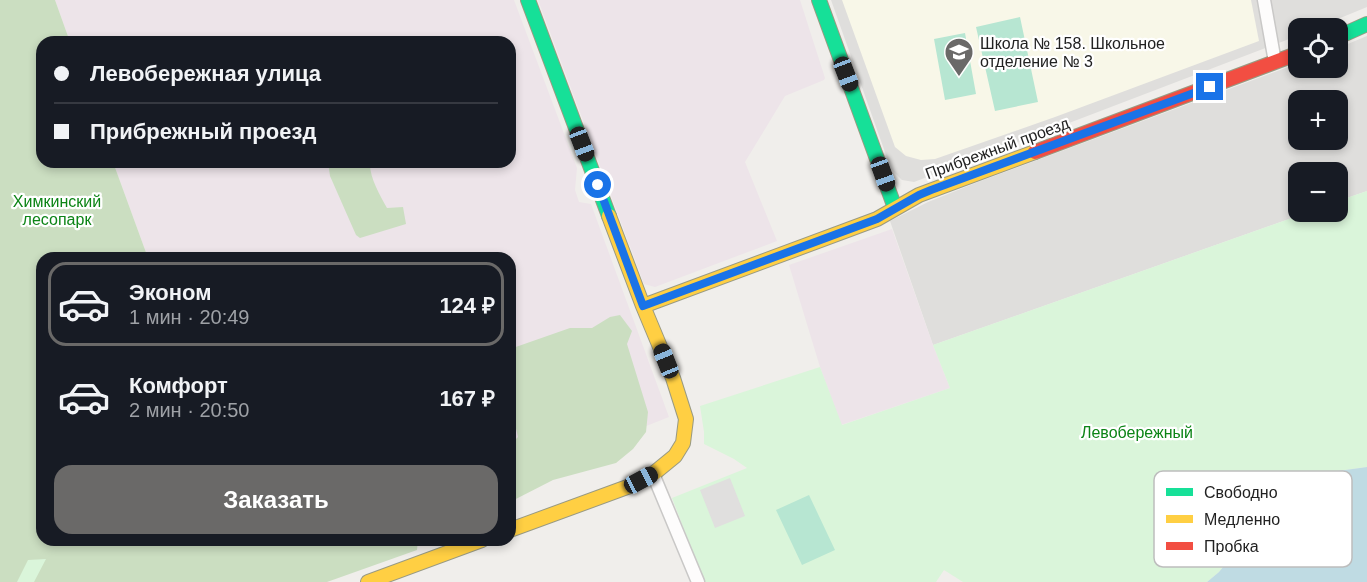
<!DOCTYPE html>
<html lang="ru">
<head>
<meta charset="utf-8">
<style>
  body { margin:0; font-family:Helvetica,sans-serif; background:#20242c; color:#f1f3f6; height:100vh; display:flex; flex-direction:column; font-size:22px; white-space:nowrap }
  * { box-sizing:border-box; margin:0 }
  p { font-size:20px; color:#9ea1a6 }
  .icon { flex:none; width:33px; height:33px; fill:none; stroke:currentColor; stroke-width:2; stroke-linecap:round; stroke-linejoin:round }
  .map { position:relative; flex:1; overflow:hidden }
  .details { position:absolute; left:36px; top:252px; width:480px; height:294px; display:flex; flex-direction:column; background:#171b24; border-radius:18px; box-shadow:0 3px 9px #0003 }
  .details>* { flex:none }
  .banner { position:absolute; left:36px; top:36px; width:480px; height:132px; border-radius:18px; box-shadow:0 3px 9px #0003; display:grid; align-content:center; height:132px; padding:0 18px; background:#171b24 }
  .controls { position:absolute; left:1288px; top:18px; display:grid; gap:12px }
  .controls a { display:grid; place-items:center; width:60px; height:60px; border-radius:12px; background:#171b24; box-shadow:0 3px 9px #0003; font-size:30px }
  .end { position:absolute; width:27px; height:27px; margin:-14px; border:8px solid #1a73e8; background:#fff; box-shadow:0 0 0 3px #fff }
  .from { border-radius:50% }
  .car { position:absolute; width:18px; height:36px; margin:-18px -9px; border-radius:8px; box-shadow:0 0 4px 2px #0007; background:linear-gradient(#222 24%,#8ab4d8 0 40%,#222 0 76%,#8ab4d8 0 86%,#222 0) }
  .banner b { display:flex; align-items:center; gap:21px; height:57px; font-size:22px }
  .banner b+b { border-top:2px solid #363941 }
  .banner i { width:15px; height:15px; background:#f1f3f6 }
  ul { padding:10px 0 0; list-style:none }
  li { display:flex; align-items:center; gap:18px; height:84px; margin:0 12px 9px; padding:0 6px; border:3px solid transparent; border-radius:18px }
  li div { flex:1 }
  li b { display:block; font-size:22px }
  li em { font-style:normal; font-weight:700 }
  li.active { border-color:#6a6968 }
  li>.icon { width:54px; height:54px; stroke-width:1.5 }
  .button { display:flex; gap:12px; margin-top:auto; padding:12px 18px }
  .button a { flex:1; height:69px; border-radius:18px; background:#6a6968; color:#fff; font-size:24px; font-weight:700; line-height:69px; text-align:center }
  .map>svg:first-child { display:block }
  .residential { fill:#dfdedc; fill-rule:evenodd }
  .industrial { fill:#ede4e9 }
  .education { fill:#f8f7e8 }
  .forest { fill:#cbdec1 }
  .park { fill:#daf5da }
  .pitch { fill:#b7e6d2 }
  .parking { fill:#e0dfde }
  .water { fill:#bfdbe3 }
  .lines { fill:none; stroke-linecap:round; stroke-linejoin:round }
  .street-casing { stroke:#c9c8c7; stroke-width:15 }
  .fast-casing { stroke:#999a82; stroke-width:16 }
  .slow-casing { stroke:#999a82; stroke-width:16 }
  .jam-casing { stroke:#999a82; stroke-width:16 }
  .street { stroke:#fdfcfc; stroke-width:12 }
  .fast { stroke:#16e098; stroke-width:14 }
  .slow { stroke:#ffcf43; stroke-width:14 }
  .jam { stroke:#f24e42; stroke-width:14 }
  .route { stroke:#1a73e8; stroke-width:8 }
  .labels { text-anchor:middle; stroke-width:4.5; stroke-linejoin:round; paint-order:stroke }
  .poi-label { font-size:16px; fill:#222; stroke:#fff; text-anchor:start }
  .street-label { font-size:16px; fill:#222; stroke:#fff }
  .park-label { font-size:16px; fill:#0c8416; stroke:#fff }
  .key { fill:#fff; stroke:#bdbdbd; stroke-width:1.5 }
  .key-label { font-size:16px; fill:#222 }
</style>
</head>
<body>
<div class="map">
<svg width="1367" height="582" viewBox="0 0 1367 582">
  <rect width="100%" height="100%" fill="#f0eeeb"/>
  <path class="residential" d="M 831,0 L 1367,0 L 1367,7 L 1316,28 L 1299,28 L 1299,35 L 1284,41 L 914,182 L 902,180 L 891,169 Z
    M 1367,36 L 1367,191 L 1338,201 L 1338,172 L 1299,172 L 1299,212 L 1309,212 L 933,345 L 890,221 L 928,202 L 978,182 L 1299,63 L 1299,68 L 1338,68 L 1338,48 ZM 1299,100 L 1338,100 L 1338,140 L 1299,140 Z"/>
  <path class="industrial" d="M 55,0 L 514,0 L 577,168 L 575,190 L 579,202 L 591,204 L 669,417 L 510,480 L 510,258 L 148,258 L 113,162 L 510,162 L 510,42 L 70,42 Z
    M 538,0 L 800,0 L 825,78 L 824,80 L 785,96 L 745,162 L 777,241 L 655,287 L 644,284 Z
    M 892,229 L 933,345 L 950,388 L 841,425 L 820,367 L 789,265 Z"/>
  <path class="education" d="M 842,0 L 1251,0 L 1259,41 L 1055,117 L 935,159 L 921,160 L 906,156 L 895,147 Z"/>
  <path class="forest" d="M 0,0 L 55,0 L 70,42 L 42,42 L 42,162 L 113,162 L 148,258 L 42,258 L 42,540 L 418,540 L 417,550 L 327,582 L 0,582 Z
    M 328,162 L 370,162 C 369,177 380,195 387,208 L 403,207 L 406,224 L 360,238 L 356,235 L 330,176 Z
    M 620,315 L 632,331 L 627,344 L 648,412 L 646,432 L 633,449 L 616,463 L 553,480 L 510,502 L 510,445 L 518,437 L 510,403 L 510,349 L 570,328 L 592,328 L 610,317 Z"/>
  <path class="park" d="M 1367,191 L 1367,467 L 1338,471 L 1275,502 L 1219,572 L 1207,582 L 963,582 L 944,570 L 936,582 L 704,582 L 672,498 L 747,468 L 734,459 L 704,444 L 704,432 L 700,406 L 820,367 L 842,425 L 950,388 L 933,345 L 1309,212 L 1338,212 L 1338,201 Z
    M 46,559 L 34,582 L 17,582 L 28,560 Z"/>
  <path class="pitch" d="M 1020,17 L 1038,102 L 995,111 L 976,27 Z
    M 965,33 L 976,94 L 945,100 L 934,39 Z
    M 809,495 L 835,550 L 802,565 L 776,510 Z"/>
  <path class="parking" d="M 730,478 L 745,516 L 715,528 L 700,490 Z"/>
  <path class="water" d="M 1367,467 L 1367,582 L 1207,582 L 1219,572 L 1275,502 L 1338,471 Z"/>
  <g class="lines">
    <g class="street-casing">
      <path id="street" d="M 1264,0 L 1275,62
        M 653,474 L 698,582"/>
    </g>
    <g class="fast-casing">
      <path id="fast" d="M 528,0 L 609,216
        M 819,0 L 895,208
        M 1338,37 L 1367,24"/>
    </g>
    <g class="slow-casing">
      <path id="slow" d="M 643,306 L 877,219 L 919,195 L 1035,152
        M 510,530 L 630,486 L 653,474 L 675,456 L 683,443 L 686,419 L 673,378 L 643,306 L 609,216
        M 368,582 L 482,540"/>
    </g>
    <g class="jam-casing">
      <path id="jam" d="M 1035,152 L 1299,53"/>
    </g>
    <use href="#street" class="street"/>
    <use href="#fast" class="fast"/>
    <use href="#slow" class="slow"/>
    <use href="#jam" class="jam"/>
  </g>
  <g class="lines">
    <path class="route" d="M 598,185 L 643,306 L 877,219 L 919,195 L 931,190 L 1210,87"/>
  </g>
  <defs>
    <g id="school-pin" transform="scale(1.5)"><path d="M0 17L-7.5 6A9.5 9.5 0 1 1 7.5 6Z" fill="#6a6968" stroke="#fff"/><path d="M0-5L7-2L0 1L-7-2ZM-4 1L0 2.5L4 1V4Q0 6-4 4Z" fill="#fff"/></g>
  </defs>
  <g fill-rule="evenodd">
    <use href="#school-pin" x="959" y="52"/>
  </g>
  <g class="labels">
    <g class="poi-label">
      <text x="980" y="49">Школа № 158. Школьное<tspan x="980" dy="18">отделение № 3</tspan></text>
    </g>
    <g class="street-label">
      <text transform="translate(997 148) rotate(-20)" y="6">Прибрежный проезд</text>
    </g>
    <g class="park-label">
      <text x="57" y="207">Химкинский<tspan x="57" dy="18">лесопарк</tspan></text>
      <text x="1137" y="438">Левобережный</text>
    </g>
  </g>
  <rect x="1154" y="471" width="198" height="96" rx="9" class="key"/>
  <rect x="1166" y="488" width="27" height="8" fill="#16e098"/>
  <rect x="1166" y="515" width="27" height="8" fill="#ffcf43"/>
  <rect x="1166" y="542" width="27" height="8" fill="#f24e42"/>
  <g class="key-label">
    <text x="1204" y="498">Свободно</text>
    <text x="1204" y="525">Медленно</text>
    <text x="1204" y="552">Пробка</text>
  </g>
</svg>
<div class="controls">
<a><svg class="icon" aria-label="locate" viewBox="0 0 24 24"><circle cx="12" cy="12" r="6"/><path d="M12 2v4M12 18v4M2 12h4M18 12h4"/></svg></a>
<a>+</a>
<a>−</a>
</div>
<i class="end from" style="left:598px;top:185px"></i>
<i class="end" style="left:1210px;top:87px"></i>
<i class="car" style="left:846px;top:74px;rotate:159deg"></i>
<i class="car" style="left:582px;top:144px;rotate:159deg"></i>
<i class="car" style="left:883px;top:174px;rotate:160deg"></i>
<i class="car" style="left:666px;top:361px;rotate:338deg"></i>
<i class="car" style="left:641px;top:480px;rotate:62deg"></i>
<div class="banner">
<b><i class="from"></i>Левобережная улица</b>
<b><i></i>Прибрежный проезд</b>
</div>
<section class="details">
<ul>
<li class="active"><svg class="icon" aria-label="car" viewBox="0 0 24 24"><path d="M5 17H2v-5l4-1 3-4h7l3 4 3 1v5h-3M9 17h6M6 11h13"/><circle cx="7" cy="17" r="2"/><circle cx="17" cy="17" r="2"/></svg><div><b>Эконом</b><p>1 мин · 20:49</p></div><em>124 ₽</em></li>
<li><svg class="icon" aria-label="car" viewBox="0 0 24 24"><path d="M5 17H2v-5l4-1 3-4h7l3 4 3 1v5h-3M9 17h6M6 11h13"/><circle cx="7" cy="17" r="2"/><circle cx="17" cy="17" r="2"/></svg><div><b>Комфорт</b><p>2 мин · 20:50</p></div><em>167 ₽</em></li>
</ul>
<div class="button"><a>Заказать</a></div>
</section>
</div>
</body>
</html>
